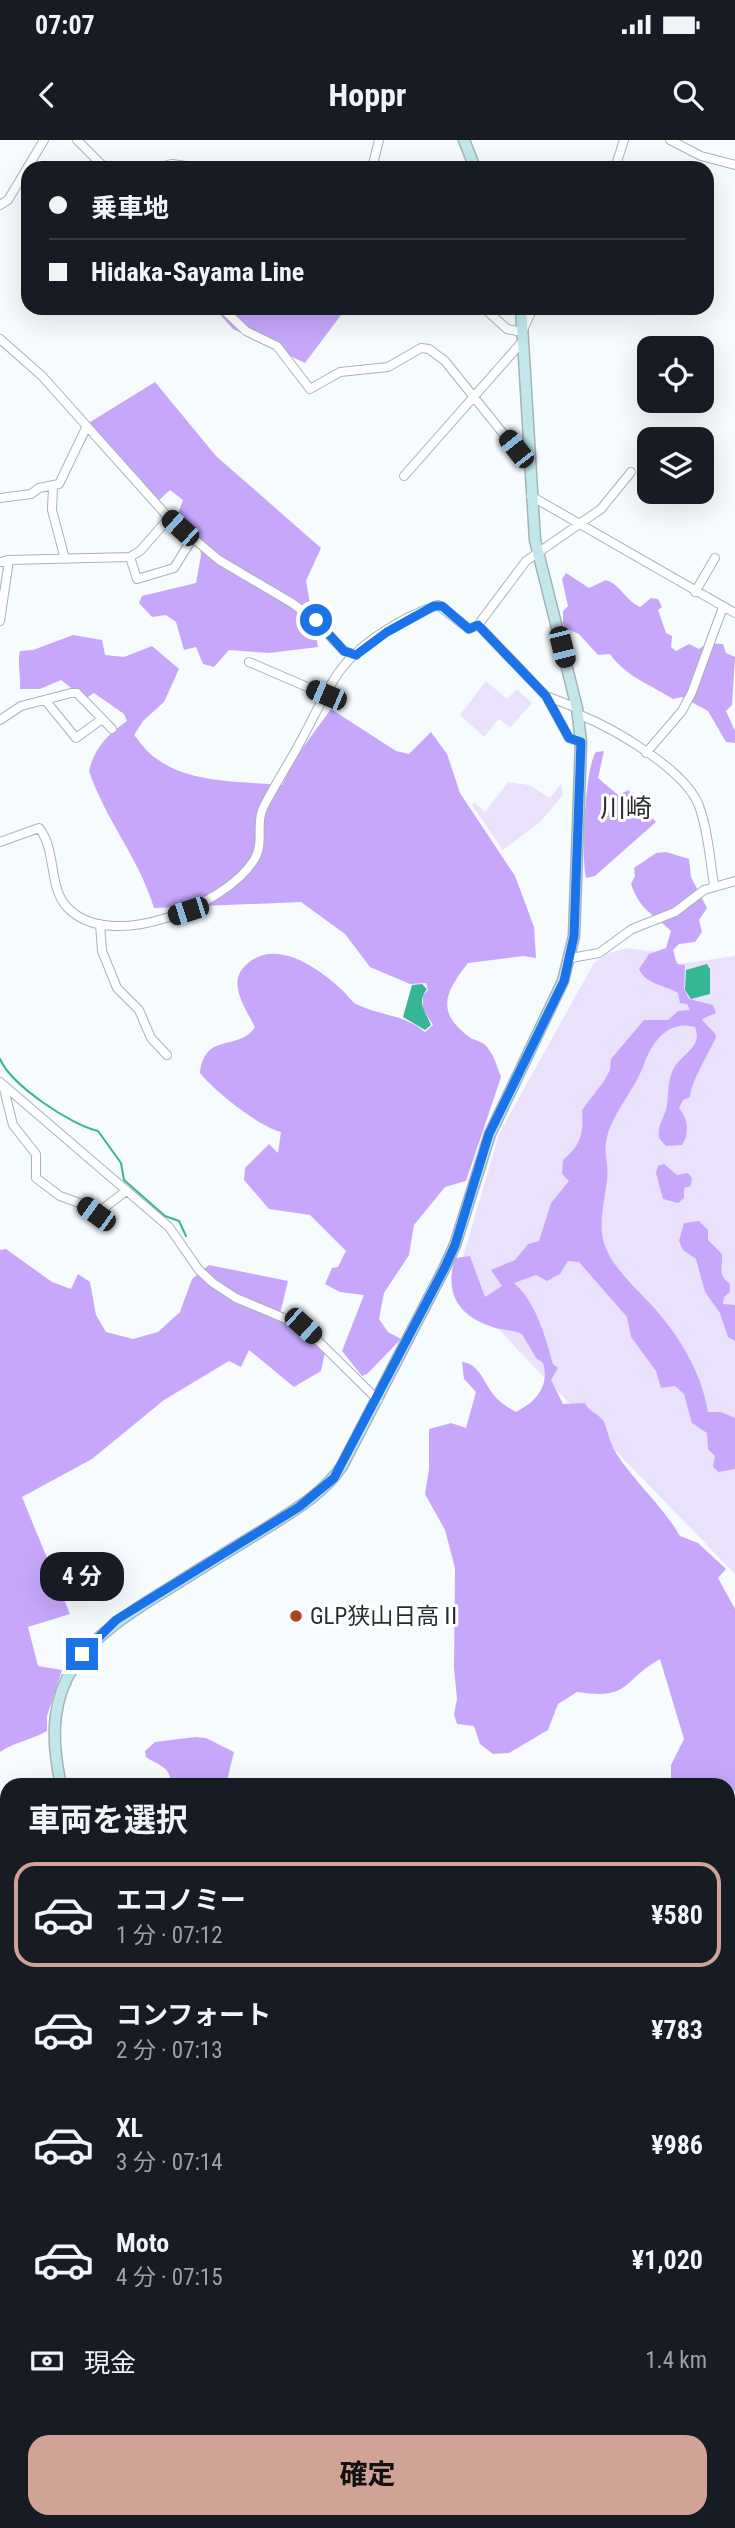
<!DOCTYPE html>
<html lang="ja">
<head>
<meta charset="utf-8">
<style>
  body { margin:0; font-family:"Roboto Condensed","Noto Sans JP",sans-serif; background:#20242c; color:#f1f3f6; height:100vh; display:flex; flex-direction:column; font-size:26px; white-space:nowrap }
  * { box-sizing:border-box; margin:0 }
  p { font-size:23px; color:#9ea1a6 }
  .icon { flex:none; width:38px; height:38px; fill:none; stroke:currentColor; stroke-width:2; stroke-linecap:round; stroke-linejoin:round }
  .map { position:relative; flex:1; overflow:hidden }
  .sheet { position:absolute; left:0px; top:1638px; width:735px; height:751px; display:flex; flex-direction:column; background:#171b24; border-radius:21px 21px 0 0; box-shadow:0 7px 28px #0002 }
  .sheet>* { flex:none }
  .guide { position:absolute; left:21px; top:21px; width:693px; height:154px; border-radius:21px; box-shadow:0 7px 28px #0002; display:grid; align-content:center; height:154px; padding:0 28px; background:#171b24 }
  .fabs { position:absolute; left:637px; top:196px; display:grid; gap:14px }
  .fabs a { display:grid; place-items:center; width:77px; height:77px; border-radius:14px; background:#171b24; box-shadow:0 7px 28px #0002; font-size:35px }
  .end { position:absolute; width:32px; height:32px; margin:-16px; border:9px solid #1a73e8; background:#fff; box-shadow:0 0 0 4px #fff }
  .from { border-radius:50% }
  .bubble { position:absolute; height:49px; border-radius:21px; background:#171b24; box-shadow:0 7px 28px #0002; font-size:23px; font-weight:700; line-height:49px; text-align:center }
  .car { position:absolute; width:21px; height:42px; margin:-21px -10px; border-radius:9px; box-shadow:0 0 5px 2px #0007; background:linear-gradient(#222 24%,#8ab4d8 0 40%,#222 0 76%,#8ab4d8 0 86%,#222 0) }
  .guide b { display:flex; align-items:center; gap:24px; height:66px; font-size:26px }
  .guide b+b { border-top:2px solid #363941 }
  .guide i { width:18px; height:18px; background:#f1f3f6 }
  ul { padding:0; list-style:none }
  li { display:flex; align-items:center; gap:21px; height:105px; margin:0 14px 10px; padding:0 14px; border:4px solid transparent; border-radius:21px }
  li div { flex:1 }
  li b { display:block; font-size:26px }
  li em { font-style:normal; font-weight:700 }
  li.active { border-color:#d1a397 }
  li>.icon { width:63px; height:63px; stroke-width:1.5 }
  h2 { padding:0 28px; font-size:32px; line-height:84px }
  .pay { display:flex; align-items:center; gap:18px; height:77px; padding:0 28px; font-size:26px }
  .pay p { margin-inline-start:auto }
  .action { display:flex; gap:14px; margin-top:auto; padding:14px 28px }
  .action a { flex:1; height:80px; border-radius:21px; background:#d1a397; color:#111; font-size:28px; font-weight:700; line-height:80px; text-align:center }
  .status { display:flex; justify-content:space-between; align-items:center; height:49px; padding:0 35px; background:#171b24; direction:ltr }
  .status svg { height:19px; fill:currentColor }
  header { display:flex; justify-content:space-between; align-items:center; height:91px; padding:0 28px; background:#171b24; font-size:32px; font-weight:700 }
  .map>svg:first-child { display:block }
  .green { fill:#eae1fd }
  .forest { fill:#c6a7fc }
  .water { fill:#36b695 }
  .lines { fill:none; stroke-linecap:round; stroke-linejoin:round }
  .stream { stroke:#36b695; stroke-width:2 }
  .street-casing { stroke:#a7b3bb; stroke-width:10 }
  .secondary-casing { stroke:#a7b3bb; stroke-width:13 }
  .primary-casing { stroke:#2d828a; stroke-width:15 }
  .street { stroke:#fff; stroke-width:8 }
  .secondary { stroke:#c1e7ea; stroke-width:10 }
  .primary { stroke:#82cfd6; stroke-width:12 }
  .rail { stroke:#73787b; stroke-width:2; stroke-dasharray:14 7; stroke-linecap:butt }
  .route { stroke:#1a73e8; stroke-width:9 }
  .poi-dot { fill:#a94123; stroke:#fff; stroke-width:2.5 }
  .labels { text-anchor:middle; stroke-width:6; stroke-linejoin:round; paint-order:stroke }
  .poi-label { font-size:23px; fill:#282d30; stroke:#fff; text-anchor:start }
  .quarter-label { font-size:26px; fill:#282d30; stroke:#fff }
</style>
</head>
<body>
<div class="status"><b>07:07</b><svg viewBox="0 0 49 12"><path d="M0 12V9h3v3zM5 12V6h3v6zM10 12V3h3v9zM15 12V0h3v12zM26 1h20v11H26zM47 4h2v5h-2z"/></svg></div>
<header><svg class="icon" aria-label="back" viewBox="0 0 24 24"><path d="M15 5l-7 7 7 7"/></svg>Hoppr<svg class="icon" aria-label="search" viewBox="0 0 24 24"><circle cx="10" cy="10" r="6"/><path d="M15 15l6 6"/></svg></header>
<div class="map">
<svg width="735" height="2388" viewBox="0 0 735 2388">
  <rect width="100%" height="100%" fill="#f6fbfe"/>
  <path class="green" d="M 486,541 L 507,559 L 517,549 L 532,563 L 510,588 L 499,579 L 484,597 L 460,575 Z
    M 508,642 L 529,645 L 550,658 L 561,644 L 563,655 L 541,681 L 503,710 L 472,665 L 474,662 L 485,672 Z
    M 627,808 L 671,814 L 679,824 L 735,816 L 735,1434 L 515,1207 L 456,1141 L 499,994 L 594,823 L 609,813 Z"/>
  <path class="forest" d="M 214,168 L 335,168 L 341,175 L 305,223 L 233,189 Z
    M 155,242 L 216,316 L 321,408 L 306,441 L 318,507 L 269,513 L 229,510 L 214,527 L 203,524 L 196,507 L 184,510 L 176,482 L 166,475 L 152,477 L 139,463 L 142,456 L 196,443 L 201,415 L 198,396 L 176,379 L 183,360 L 170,350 L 156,363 L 87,284 Z
    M 566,433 L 589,448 L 606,440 C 622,446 625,460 640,467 L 651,458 L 658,459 L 662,467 L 658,470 L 666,493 L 672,496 L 671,507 L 676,511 L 689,504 L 699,509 L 708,503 L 723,504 L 726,513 L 735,517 L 732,565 L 726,571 L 735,591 L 735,603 L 726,602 L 708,571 L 682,557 L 673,559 C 651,545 625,536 610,514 L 598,515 L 579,494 L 567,489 L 563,484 L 563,471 L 568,466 L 562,439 Z
    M 73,495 L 102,500 L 105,515 L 124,517 L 152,506 L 179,529 L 164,562 L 143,581 L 134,595 C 141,603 148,614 157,619 C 191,644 241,641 282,645 L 296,617 L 331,569 L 396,611 L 409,614 L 431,592 L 447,614 L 460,653 L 515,736 L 534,787 L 536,818 L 523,816 L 468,823 C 446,851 435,871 468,896 C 474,901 483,901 487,907 C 494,915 497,927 501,937 L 466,1041 L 445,1047 L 414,1085 L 409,1115 L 384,1153 L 379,1179 L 388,1192 L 401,1199 L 367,1234 L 362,1236 L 342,1211 L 364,1155 L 340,1152 L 325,1144 L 332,1128 L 338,1127 L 346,1111 L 310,1075 L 269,1069 L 244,1040 L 245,1028 L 269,1004 L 278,1013 L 281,992 C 261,988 213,950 200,933 C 205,891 239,912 255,887 C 247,871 228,845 243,828 C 272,795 317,827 341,849 C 347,854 350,860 356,864 C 380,876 404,874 425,892 L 433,885 L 423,869 L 423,855 L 428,850 L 426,843 L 410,844 L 370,827 L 345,794 L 301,762 L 154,768 C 140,720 105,679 89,631 C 95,607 107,595 127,581 L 124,574 L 94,553 L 85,559 L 61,540 L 40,549 L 20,549 C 21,536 17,524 20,511 L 33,510 Z
    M 604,611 L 598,638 L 618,655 L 629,650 C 634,668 645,670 656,682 L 595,736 L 586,738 C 581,719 585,627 596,612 Z
    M 666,712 L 689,719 L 691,737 L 707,768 L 699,780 L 702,792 L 695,802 L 679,804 L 673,810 L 677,824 L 685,825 L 684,849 L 689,859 L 713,865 L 716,873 L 702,879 C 705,885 714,890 716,896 C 717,900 691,939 690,957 L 683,960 L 679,968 C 688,979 690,993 682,1005 L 666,1006 C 663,1003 660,1000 659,997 C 657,989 663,978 666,970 C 669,958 667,944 672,932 C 679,914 704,908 695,887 C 668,879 651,903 643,927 C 633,952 614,971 607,997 C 603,1012 609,1025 607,1039 C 605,1060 598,1082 604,1103 C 612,1129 639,1150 656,1170 C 681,1199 702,1234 708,1272 L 721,1272 L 735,1278 L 735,1329 L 719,1332 L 713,1327 L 715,1316 L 708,1309 L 707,1293 L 692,1283 L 684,1254 L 675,1246 L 661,1248 L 656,1231 L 631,1197 L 627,1177 L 579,1122 L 568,1121 L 560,1134 L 547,1141 L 536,1135 L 514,1143 C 537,1164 545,1196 553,1224 L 558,1228 L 551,1240 L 563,1264 L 585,1263 C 589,1273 600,1274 604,1282 C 608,1292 610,1303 616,1313 C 635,1343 663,1366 680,1396 L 698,1403 L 726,1429 L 718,1438 L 735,1469 L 735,1649 L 732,1657 L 735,1860 L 728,1855 L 728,1645 L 671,1645 L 671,1625 L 684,1599 L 660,1519 C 620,1542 631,1560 577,1552 L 558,1564 L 548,1590 L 509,1613 L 493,1614 L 480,1604 L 474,1586 L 457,1584 L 454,1574 L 457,1559 L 454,1528 L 455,1428 L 445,1390 L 425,1354 L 429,1329 L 429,1289 L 451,1283 L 466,1288 L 476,1252 L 464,1239 L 462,1222 C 479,1223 484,1243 493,1254 C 499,1262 507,1267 516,1272 C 536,1262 550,1246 543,1223 L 536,1218 L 522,1194 C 511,1189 501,1191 490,1186 C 456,1174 445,1151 455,1118 L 470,1116 L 485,1157 L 502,1146 L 491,1130 L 515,1120 L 528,1104 L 539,1101 L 551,1063 L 569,1041 L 562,1034 L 563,1020 C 581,1006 584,992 582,970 L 604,941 L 610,930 L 611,919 L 644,880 L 668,880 L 678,871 L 690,870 L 687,864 L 680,863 L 678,853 C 665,845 645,844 639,829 L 649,814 L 666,808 L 671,791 C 652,772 641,772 631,744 L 635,736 L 634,728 L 656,713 Z
    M 664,1024 L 677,1035 L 688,1033 L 692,1038 L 691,1046 L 684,1048 L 684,1058 L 678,1063 L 663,1059 L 656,1033 L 658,1026 Z
    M 699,1081 L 708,1090 L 708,1100 L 722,1114 C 723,1128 717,1134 730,1144 L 730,1152 L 724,1157 L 723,1164 L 735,1165 L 735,1201 L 728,1197 L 720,1173 L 705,1152 L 696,1119 L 683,1110 L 679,1101 L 684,1083 Z
    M 6,1109 L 52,1142 L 71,1149 L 78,1134 L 90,1142 L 96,1175 L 106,1192 L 133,1199 L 158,1192 L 180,1172 L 192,1139 L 209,1125 L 288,1141 L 279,1178 C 297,1187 308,1200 325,1212 L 321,1231 L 294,1247 L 249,1210 L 241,1227 L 229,1221 L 164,1260 L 92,1319 L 22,1357 L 70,1474 L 28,1487 L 38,1526 L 62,1530 L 47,1576 L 47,1591 C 31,1600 15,1602 0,1612 L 0,1110 Z
    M 195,1597 L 206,1598 L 234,1612 L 226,1645 L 171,1645 C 171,1626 159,1626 146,1617 L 145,1611 L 155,1602 Z
    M 7,1768 L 7,1861 L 0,1866 L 0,1771 Z
    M 728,2149 L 735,2154 L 735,2353 L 728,2352 Z
    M 7,2163 L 7,2372 L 0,2370 L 0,2167 Z"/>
  <path class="water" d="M 707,824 L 710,829 L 710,854 L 691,859 L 685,850 L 686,830 Z
    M 422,844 L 427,849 C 416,863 426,872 431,885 L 425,890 L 403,877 L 412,845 Z"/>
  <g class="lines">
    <path class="stream" d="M 0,919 C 11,945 71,985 98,991 L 121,1023 L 124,1040 L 165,1076 L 179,1081 L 186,1096"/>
    <g class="street-casing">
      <path id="street" d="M 77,0 L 105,28
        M 670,0 L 701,16 L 735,25
        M 155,28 L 172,24 L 200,28
        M 372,28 L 379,0
        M 615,28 L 624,0
        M 0,65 L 8,60 L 44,0
        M 222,168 L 246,191 L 277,206 L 310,249 L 340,232 L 388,227 L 421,208 L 429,209 L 445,221 L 530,327
        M 484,168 L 507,189 L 522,192 L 533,168
        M 0,199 L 42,236 L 169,378 L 219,420 L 292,463 L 315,480 L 344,511 L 356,515
        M 404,336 L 522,202
        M 53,347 L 52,370 L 65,419
        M 531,356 L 735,473
        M 0,358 L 31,354 L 39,348 L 59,344 L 86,288
        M 130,417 L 137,439 L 174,428 L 192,399
        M 0,422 L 9,420 L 130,417 L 140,411 L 169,378
        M 695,452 L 715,418
        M 0,481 L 9,420
        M 478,485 L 526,421 L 601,369 L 631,332
        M 249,522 L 326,555
        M 546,556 L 577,568
        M 45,560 L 76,598 L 102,579
        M 578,574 C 613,588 686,630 699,666 C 708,690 710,720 714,745
        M 0,580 L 21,566 L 71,553 L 77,553 L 112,589
        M 646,613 L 682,571 L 692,552 L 723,467
        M 0,702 L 39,688 C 57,710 48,747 67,767 C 110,814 226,765 254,720 C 265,703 255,685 263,668 C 273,648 286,628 297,608 C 310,585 321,560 335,538 C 355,505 402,477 438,465 L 469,489 L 478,485 L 546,556 L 569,598 L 581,602
        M 100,784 L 102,811 L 117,848 L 139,870 L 151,898 L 167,915
        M 571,818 L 599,813 L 632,789 L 675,772 L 704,750 L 735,741
        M 0,942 L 169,1087 L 199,1130 L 213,1143 L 236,1158 L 303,1186 L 378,1260
        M 3,945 L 13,985 L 36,1014 L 36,1038 L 60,1056 L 82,1064 L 96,1074 L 126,1051
        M 0,1695 L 7,1703
        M 0,1879 L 7,1871"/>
    </g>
    <g class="secondary-casing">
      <path id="secondary" d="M 464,0 L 475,28
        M 61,1645 C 37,1538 84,1500 168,1449 C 201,1428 235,1407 268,1387 C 295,1370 324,1353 342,1326 L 444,1129 L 455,1105 L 490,994 L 563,841 L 574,796 L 581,602 L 577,568 L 535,400 L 521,168
        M 0,1903 L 7,1895
        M 195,2388 L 214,2388"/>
    </g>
    <g class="primary-casing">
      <path id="primary" d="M 728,2379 L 735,2380
        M 278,2388 L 297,2382"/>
    </g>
    <use href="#street" class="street"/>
    <use href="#secondary" class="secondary"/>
    <use href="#primary" class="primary"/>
    <path class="rail" d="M 0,2297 L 7,2298
      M 728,2339 L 735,2339"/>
  </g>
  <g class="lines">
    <path class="route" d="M 82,1514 L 116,1480 L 299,1367 L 334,1338 L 444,1129 L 455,1105 L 489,994 L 564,841 L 574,796 L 581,602 L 569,598 L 546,556 L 478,485 L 469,489 L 442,466 L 434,466 L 387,492 L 356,515 L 344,511 L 316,480"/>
  </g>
  <circle class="poi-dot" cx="296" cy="1476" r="7"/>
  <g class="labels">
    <g class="poi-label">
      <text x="310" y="1484">GLP狭山日高Ⅱ</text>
    </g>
    <g class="quarter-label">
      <text x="626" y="677">川崎</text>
    </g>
  </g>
</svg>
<div class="fabs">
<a><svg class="icon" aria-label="locate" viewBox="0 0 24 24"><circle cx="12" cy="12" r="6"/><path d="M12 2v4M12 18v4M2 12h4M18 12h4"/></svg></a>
<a><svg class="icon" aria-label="layers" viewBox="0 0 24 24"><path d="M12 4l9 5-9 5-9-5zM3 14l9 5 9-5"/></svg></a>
</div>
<i class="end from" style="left:316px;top:480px"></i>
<i class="end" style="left:82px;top:1514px"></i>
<div class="bubble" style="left:40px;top:1412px;width:84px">4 分</div>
<i class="car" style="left:516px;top:309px;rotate:322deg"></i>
<i class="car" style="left:180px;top:388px;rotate:312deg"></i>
<i class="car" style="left:562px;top:507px;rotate:166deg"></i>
<i class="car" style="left:326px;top:555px;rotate:293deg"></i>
<i class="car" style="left:188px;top:771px;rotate:252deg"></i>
<i class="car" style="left:96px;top:1074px;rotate:306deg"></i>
<i class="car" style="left:303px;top:1186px;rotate:132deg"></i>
<div class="guide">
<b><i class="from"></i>乗車地</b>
<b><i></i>Hidaka-Sayama Line</b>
</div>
<section class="sheet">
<h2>車両を選択</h2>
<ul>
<li class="active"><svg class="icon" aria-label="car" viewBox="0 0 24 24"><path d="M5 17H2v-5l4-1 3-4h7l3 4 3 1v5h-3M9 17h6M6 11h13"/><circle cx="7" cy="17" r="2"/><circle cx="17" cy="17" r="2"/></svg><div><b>エコノミー</b><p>1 分 · 07:12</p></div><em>¥580</em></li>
<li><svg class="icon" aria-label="car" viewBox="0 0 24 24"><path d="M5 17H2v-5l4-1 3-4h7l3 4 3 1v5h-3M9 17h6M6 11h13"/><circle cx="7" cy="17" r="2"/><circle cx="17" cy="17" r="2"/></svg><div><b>コンフォート</b><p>2 分 · 07:13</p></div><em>¥783</em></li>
<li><svg class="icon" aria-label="car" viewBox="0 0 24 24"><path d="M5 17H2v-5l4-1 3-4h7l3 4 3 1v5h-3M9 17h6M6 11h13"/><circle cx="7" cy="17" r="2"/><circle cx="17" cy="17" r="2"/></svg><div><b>XL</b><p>3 分 · 07:14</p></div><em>¥986</em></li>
<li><svg class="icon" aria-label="car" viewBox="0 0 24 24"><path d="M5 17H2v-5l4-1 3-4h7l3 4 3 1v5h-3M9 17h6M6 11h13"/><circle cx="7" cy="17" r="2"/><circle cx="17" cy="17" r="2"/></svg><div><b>Moto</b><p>4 分 · 07:15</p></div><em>¥1,020</em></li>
</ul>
<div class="pay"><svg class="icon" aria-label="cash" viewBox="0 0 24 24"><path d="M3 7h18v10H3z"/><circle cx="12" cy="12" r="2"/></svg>現金<p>1.4 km</p></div>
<div class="action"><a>確定</a></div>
</section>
</div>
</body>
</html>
